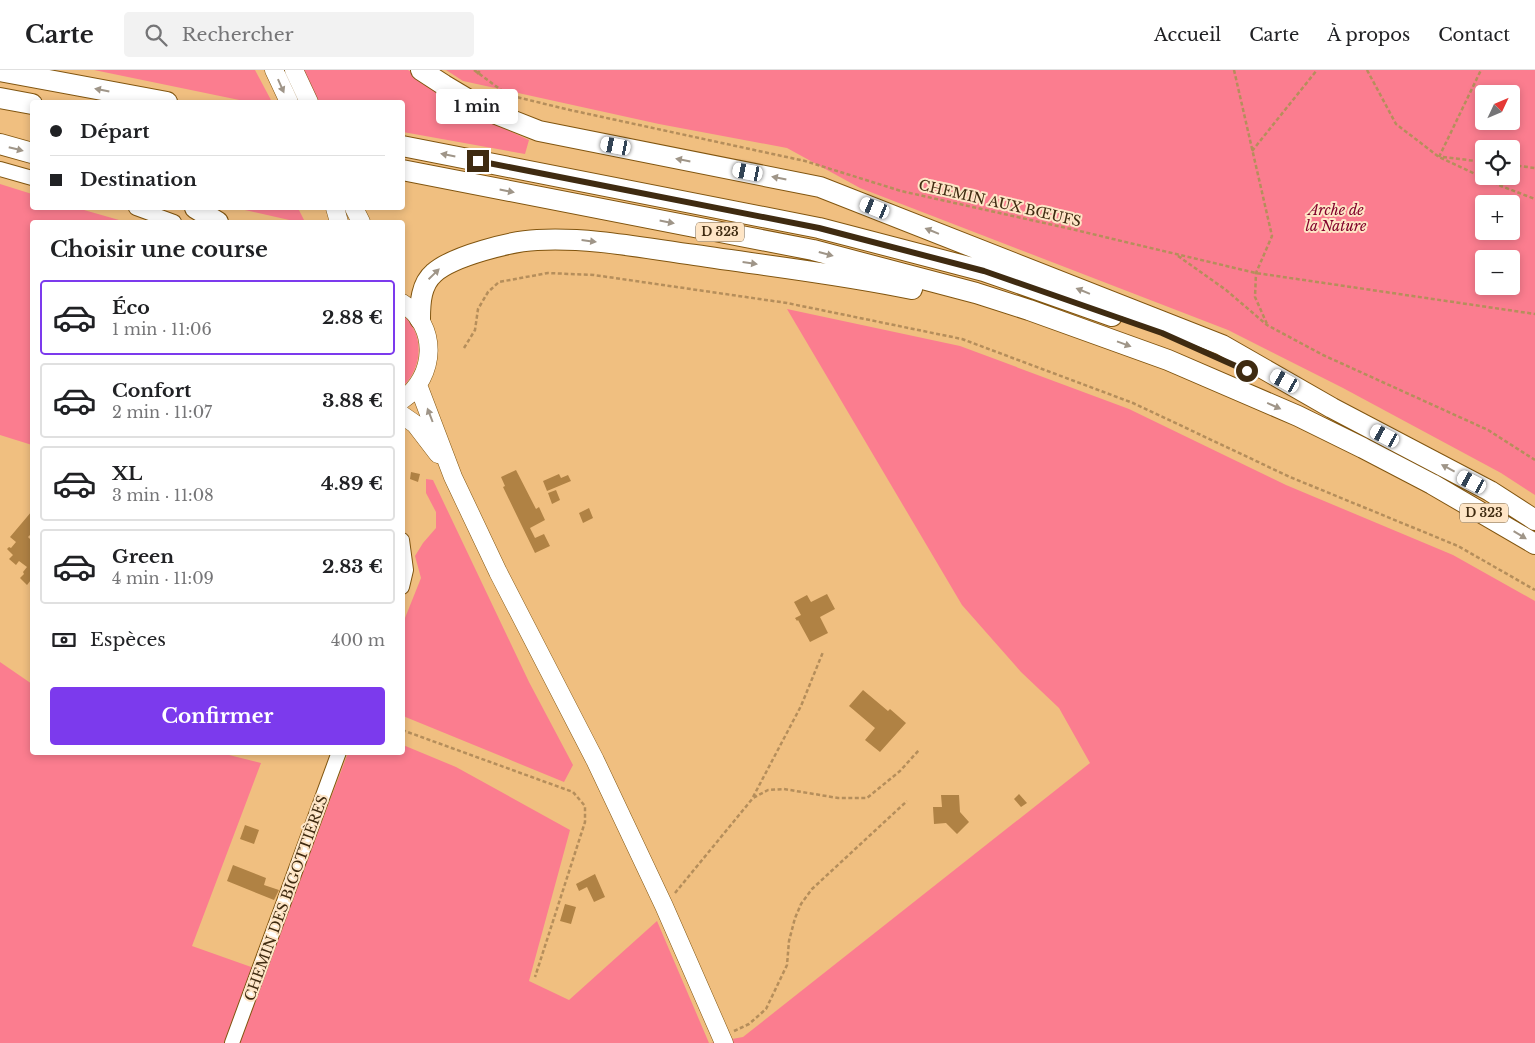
<!DOCTYPE html>
<html lang="fr">
<head>
<meta charset="utf-8">
<style>
  body { margin:0; font-family:"Libre Baskerville",serif; background:#f2f2f2; color:#202124; height:100vh; display:flex; flex-direction:column; font-size:19px; white-space:nowrap }
  * { box-sizing:border-box; margin:0 }
  p { font-size:16px; color:#757577 }
  .icon { flex:none; width:28px; height:28px; fill:none; stroke:currentColor; stroke-width:2; stroke-linecap:round; stroke-linejoin:round }
  .map { position:relative; flex:1; overflow:hidden }
  .drawer { position:absolute; left:30px; top:150px; width:375px; height:535px; display:flex; flex-direction:column; background:#fff; border-radius:5px; box-shadow:0 2px 8px #0003 }
  .drawer>* { flex:none }
  .banner { position:absolute; left:30px; top:30px; width:375px; height:110px; border-radius:5px; box-shadow:0 2px 8px #0003; display:grid; align-content:center; height:110px; padding:0 20px; background:#fff }
  .needle { width:32px; rotate:46deg }
  .fabs { position:absolute; left:1475px; top:15px; display:grid; gap:10px }
  .fabs a { display:grid; place-items:center; width:45px; height:45px; border-radius:5px; background:#fff; box-shadow:0 2px 8px #0003; font-size:25px }
  .end { position:absolute; width:22px; height:22px; margin:-11px; border:6px solid #3f2b11; background:#fff; box-shadow:0 0 0 2px #fff }
  .from { border-radius:50% }
  .bubble { position:absolute; height:35px; border-radius:5px; background:#fff; box-shadow:0 2px 8px #0003; font-size:16px; font-weight:700; line-height:35px; text-align:center }
  .car { position:absolute; width:15px; height:30px; margin:-15px -8px; border-radius:6px; box-shadow:0 0 4px 1px #0007; background:linear-gradient(#fff 24%,#345 0 40%,#fff 0 76%,#345 0 86%,#fff 0) }
  .banner b { display:flex; align-items:center; gap:18px; height:48px; font-size:19px }
  .banner b+b { border-top:1px solid #e0e0e0 }
  .banner i { width:12px; height:12px; background:#202124 }
  ul { padding:0; list-style:none }
  li { display:flex; align-items:center; gap:15px; height:75px; margin:0 10px 8px; padding:0 10px; border:2px solid #e0e0e0; border-radius:5px }
  li div { flex:1 }
  li b { display:block; font-size:19px }
  li em { font-style:normal; font-weight:700 }
  li.active { border-color:#7c3aed }
  li>.icon { width:45px; height:45px; stroke-width:1.5 }
  h2 { padding:0 20px; font-size:22px; line-height:60px }
  .pay { display:flex; align-items:center; gap:12px; height:55px; padding:0 20px; font-size:19px }
  .pay p { margin-inline-start:auto }
  .cta { display:flex; gap:10px; margin-top:auto; padding:10px 20px }
  .cta a { flex:1; height:58px; border-radius:5px; background:#7c3aed; color:#fff; font-size:20px; font-weight:700; line-height:58px; text-align:center }
  header { display:flex; align-items:center; gap:30px; box-sizing:border-box; height:70px; padding:0 25px; background:#fff; border-bottom:1px solid #e0e0e0 }
  header strong { font-size:24px }
  nav { display:flex; gap:28px; margin-inline-start:auto; font-size:18px }
  .search { width:350px; height:45px; background:#f2f2f2; display:flex; align-items:center; gap:12px; box-sizing:border-box; padding:0 18px; border-radius:5px; color:#757577; font-size:19px }
  .map>svg:first-child { display:block }
  .green { fill:#fb7d8f; fill-rule:evenodd }
  .building { fill:#b08244 }
  .lines { fill:none; stroke-linecap:round; stroke-linejoin:round }
  .minor-casing { stroke:#81550f; stroke-width:16 }
  .major-casing { stroke:#81550f; stroke-width:19 }
  .highway-casing { stroke:#81550f; stroke-width:22 }
  .path { stroke:#b58e5b; stroke-width:2.5; stroke-dasharray:4 2.5; stroke-linecap:butt }
  .minor { stroke:#fff; stroke-width:14 }
  .major { stroke:#fff; stroke-width:18 }
  .highway { stroke:#fff; stroke-width:20 }
  .oneway { fill:#9f9588 }
  .route { stroke:#3f2b11; stroke-width:6 }
  .labels { text-anchor:middle; stroke-width:4; stroke-linejoin:round; paint-order:stroke }
  .shield { fill:#fee5c6; stroke:#786347; stroke-width:1 }
  .shield-label { font-size:12px; font-weight:bold; fill:#3f2b11 }
  .street-label { font-size:14px; fill:#3f2b11; stroke:#fee5c6 }
  .park-label { font-size:14px; font-style:italic; fill:#81002b; stroke:#fee5c6 }
</style>
</head>
<body>
<header>
<strong>Carte</strong>
<div class="search"><svg class="icon" aria-label="search" viewBox="0 0 24 24"><circle cx="10" cy="10" r="6"/><path d="M15 15l6 6"/></svg>Rechercher</div>
<nav><a>Accueil</a><a>Carte</a><a>À propos</a><a>Contact</a></nav>
</header>
<div class="map">
<svg width="1535" height="973" viewBox="0 0 1535 973">
  <rect width="100%" height="100%" fill="#f0bf80"/>
  <path class="green" d="M 94,0 L 255,0 L 272,32 L 249,32 Z
    M 303,0 L 408,0 L 501,57 L 529,70 L 525,84 L 403,62 L 402,32 L 317,32 Z
    M 446,0 L 1535,0 L 1535,425 L 1501,403 L 1343,318 L 1228,260 L 860,118 L 787,78 L 659,54 L 463,11 ZM 1484,24 L 1511,24 L 1511,51 L 1484,51 ZM 1484,79 L 1511,79 L 1511,106 L 1484,106 ZM 1484,134 L 1511,134 L 1511,161 L 1484,161 ZM 1484,189 L 1511,189 L 1511,216 L 1484,216 Z
    M 0,114 L 32,124 L 32,138 L 77,138 L 126,152 L 32,152 L 32,375 L 0,365 Z
    M 236,138 L 298,138 L 305,152 L 298,152 Z
    M 787,239 L 960,276 L 1129,339 L 1286,415 L 1453,485 L 1535,531 L 1535,973 L 710,973 L 743,967 L 1090,693 L 1059,638 L 1021,602 L 962,535 Z
    M 402,245 C 425,262 423,298 403,316 Z
    M 426,409 L 433,410 L 529,612 L 573,695 L 564,712 L 403,646 L 403,553 L 421,508 L 415,486 L 423,473 L 436,458 L 436,442 L 426,423 Z
    M 0,592 L 32,614 L 32,682 L 221,683 L 261,693 L 192,876 L 254,898 L 224,973 L 0,973 Z
    M 403,675 L 456,697 L 570,760 L 529,911 L 569,930 L 657,851 L 709,973 L 237,973 L 348,683 L 402,682 Z"/>
  <path class="building" d="M 516,400 L 536,439 L 539,437 L 545,450 L 530,458 L 535,468 L 544,464 L 550,476 L 535,483 L 503,417 L 505,416 L 501,407 Z
    M 411,402 L 420,404 L 418,412 L 410,409 Z
    M 559,404 L 561,408 L 568,405 L 571,411 L 547,421 L 543,411 Z
    M 556,420 L 560,430 L 552,434 L 548,423 Z
    M 589,438 L 593,448 L 583,453 L 579,443 Z
    M 32,441 L 32,463 L 28,467 L 32,471 L 32,484 L 31,486 L 32,487 L 32,512 L 31,510 L 27,515 L 20,508 L 24,504 L 23,502 L 27,497 L 19,491 L 16,495 L 9,489 L 13,485 L 7,479 L 9,477 L 11,478 L 16,472 L 10,467 Z
    M 827,524 L 835,539 L 820,547 L 828,563 L 810,572 L 798,550 L 797,551 L 795,548 L 801,545 L 794,532 L 807,525 L 811,532 Z
    M 863,620 L 888,641 L 890,639 L 906,653 L 880,682 L 865,670 L 875,658 L 849,636 Z
    M 1019,724 L 1027,733 L 1021,737 L 1014,729 Z
    M 941,725 L 959,725 L 960,742 L 969,752 L 957,764 L 946,753 L 934,754 L 933,737 L 942,737 Z
    M 245,755 L 259,760 L 254,774 L 240,769 Z
    M 233,795 L 266,808 L 264,815 L 279,820 L 274,830 L 227,811 Z
    M 595,804 L 605,827 L 594,832 L 587,817 L 579,821 L 576,814 Z
    M 565,834 L 576,837 L 571,854 L 560,851 Z"/>
  <g class="lines">
    <g class="minor-casing">
      <path id="minor" d="M 0,99 L 32,108
        M 136,138 L 174,152
        M 402,470 L 406,500 L 402,517
        M 232,973 L 339,682"/>
    </g>
    <g class="major-casing">
      <path id="major" d="M 274,0 L 289,32
        M 294,0 L 309,32
        M 335,138 L 339,152
        M 354,138 L 361,152
        M 402,233 C 439,255 436,307 402,330
        M 418,315 L 453,407 L 498,502 L 595,690 L 664,836 L 724,973
        M 402,345 L 415,354 L 438,384"/>
    </g>
    <g class="highway-casing">
      <path id="highway" d="M 421,0 L 444,15 L 486,40 L 539,61 L 820,117 L 1222,275 L 1332,338 L 1490,421 L 1535,450
        M 0,1 L 167,32
        M 0,28 L 32,34
        M 0,74 L 32,83
        M 402,76 L 819,158 L 984,201 L 1112,246
        M 402,100 L 813,180 L 976,223 L 1029,240 L 1168,290 L 1298,346 L 1363,378 L 1432,414 L 1535,474
        M 195,138 L 218,152
        M 420,249 C 420,233 421,214 434,203 C 453,186 512,171 537,170 C 590,167 643,178 695,185 C 768,196 841,204 912,219"/>
    </g>
    <path class="path" d="M 474,0 L 508,25 L 570,40 L 805,91 L 901,121 L 1071,159 L 1256,203 L 1535,244
      M 1234,0 L 1272,166 L 1256,203 L 1255,227 L 1267,254
      M 1367,0 L 1396,54 L 1439,87 L 1501,116 L 1535,129
      M 477,4 L 481,0
      M 1252,81 L 1317,0
      M 1439,87 L 1481,0
      M 1443,87 L 1484,92
      M 1511,95 L 1535,98
      M 1178,186 L 1226,220 L 1267,255 L 1323,285 L 1488,360 L 1535,390
      M 464,278 L 475,260 L 478,239 L 488,222 L 499,212 L 548,203 L 594,205 L 787,233 L 962,269 L 1133,333 L 1290,407 L 1458,476 L 1535,520
      M 402,660 L 573,722 L 585,736 L 585,752 L 535,907
      M 753,727 L 801,636 L 823,582
      M 675,823 L 753,728 L 768,720 L 784,719 L 838,728 L 867,728 L 900,701 L 919,680
      M 734,961 L 749,954 L 766,939 L 787,895 L 789,871 L 795,848 L 801,834 L 812,819 L 907,731"/>
    <use href="#minor" class="minor"/>
    <use href="#major" class="major"/>
    <use href="#highway" class="highway"/>
  </g>
  <defs><path id="oneway-solid" d="M-6-.8H1V-3.2L6.5 0L1 3.2V.8H-6Z" transform="scale(1.25)"/></defs>
  <g class="oneway">
    <use href="#oneway-solid" transform="translate(281 16) rotate(66)"/>
    <use href="#oneway-solid" transform="translate(102 20) rotate(-169)"/>
    <use href="#oneway-solid" transform="translate(16 79) rotate(14)"/>
    <use href="#oneway-solid" transform="translate(448 85) rotate(-169)"/>
    <use href="#oneway-solid" transform="translate(683 90) rotate(-169)"/>
    <use href="#oneway-solid" transform="translate(779 108) rotate(-169)"/>
    <use href="#oneway-solid" transform="translate(507 121) rotate(11)"/>
    <use href="#oneway-solid" transform="translate(667 152) rotate(11)"/>
    <use href="#oneway-solid" transform="translate(932 161) rotate(-158)"/>
    <use href="#oneway-solid" transform="translate(589 171) rotate(7)"/>
    <use href="#oneway-solid" transform="translate(826 184) rotate(15)"/>
    <use href="#oneway-solid" transform="translate(750 193) rotate(8)"/>
    <use href="#oneway-solid" transform="translate(434 204) rotate(-44)"/>
    <use href="#oneway-solid" transform="translate(1083 221) rotate(-158)"/>
    <use href="#oneway-solid" transform="translate(1124 274) rotate(20)"/>
    <use href="#oneway-solid" transform="translate(1274 336) rotate(24)"/>
    <use href="#oneway-solid" transform="translate(430 345) rotate(-111)"/>
    <use href="#oneway-solid" transform="translate(1448 398) rotate(-152)"/>
    <use href="#oneway-solid" transform="translate(1520 465) rotate(31)"/>
  </g>
  <g class="lines">
    <path class="route" d="M 478,91 L 819,158 L 984,201 L 1162,263 L 1247,301"/>
  </g>
  <g class="labels">
    <g class="shield">
      <rect x="696" y="152.5" width="48" height="19" rx="4"/>
      <rect x="1460" y="433.5" width="48" height="19" rx="4"/>
    </g>
    <g class="shield-label">
      <text x="720" y="166">D 323</text>
      <text x="1484" y="447">D 323</text>
    </g>
    <g class="street-label">
      <text transform="translate(1000 133) rotate(13)" y="5">CHEMIN AUX BŒUFS</text>
      <text transform="translate(286 828) rotate(-70)" y="5">CHEMIN DES BIGOTTIÈRES</text>
    </g>
    <g class="park-label">
      <text x="1336" y="145">Arche de<tspan x="1336" dy="16">la Nature</tspan></text>
    </g>
  </g>
</svg>
<div class="fabs">
<a><svg class="needle" viewBox="-14 -14 28 28"><path d="M0-13l5 13h-10z" fill="#e53935"/><path d="M0 13l5-13h-10z" fill="#757577"/></svg></a>
<a><svg class="icon" aria-label="locate" viewBox="0 0 24 24"><circle cx="12" cy="12" r="6"/><path d="M12 2v4M12 18v4M2 12h4M18 12h4"/></svg></a>
<a>+</a>
<a>−</a>
</div>
<i class="end from" style="left:1247px;top:301px"></i>
<i class="end" style="left:478px;top:91px"></i>
<div class="bubble" style="left:436px;top:19px;width:82px">1 min</div>
<i class="car" style="left:616px;top:76px;rotate:281deg"></i>
<i class="car" style="left:748px;top:102px;rotate:281deg"></i>
<i class="car" style="left:875px;top:138px;rotate:292deg"></i>
<i class="car" style="left:1285px;top:311px;rotate:299deg"></i>
<i class="car" style="left:1385px;top:366px;rotate:298deg"></i>
<i class="car" style="left:1472px;top:412px;rotate:298deg"></i>
<div class="banner">
<b><i class="from"></i>Départ</b>
<b><i></i>Destination</b>
</div>
<section class="drawer">
<h2>Choisir une course</h2>
<ul>
<li class="active"><svg class="icon" aria-label="car" viewBox="0 0 24 24"><path d="M5 17H2v-5l4-1 3-4h7l3 4 3 1v5h-3M9 17h6M6 11h13"/><circle cx="7" cy="17" r="2"/><circle cx="17" cy="17" r="2"/></svg><div><b>Éco</b><p>1 min · 11:06</p></div><em>2.88 €</em></li>
<li><svg class="icon" aria-label="car" viewBox="0 0 24 24"><path d="M5 17H2v-5l4-1 3-4h7l3 4 3 1v5h-3M9 17h6M6 11h13"/><circle cx="7" cy="17" r="2"/><circle cx="17" cy="17" r="2"/></svg><div><b>Confort</b><p>2 min · 11:07</p></div><em>3.88 €</em></li>
<li><svg class="icon" aria-label="car" viewBox="0 0 24 24"><path d="M5 17H2v-5l4-1 3-4h7l3 4 3 1v5h-3M9 17h6M6 11h13"/><circle cx="7" cy="17" r="2"/><circle cx="17" cy="17" r="2"/></svg><div><b>XL</b><p>3 min · 11:08</p></div><em>4.89 €</em></li>
<li><svg class="icon" aria-label="car" viewBox="0 0 24 24"><path d="M5 17H2v-5l4-1 3-4h7l3 4 3 1v5h-3M9 17h6M6 11h13"/><circle cx="7" cy="17" r="2"/><circle cx="17" cy="17" r="2"/></svg><div><b>Green</b><p>4 min · 11:09</p></div><em>2.83 €</em></li>
</ul>
<div class="pay"><svg class="icon" aria-label="cash" viewBox="0 0 24 24"><path d="M3 7h18v10H3z"/><circle cx="12" cy="12" r="2"/></svg>Espèces<p>400 m</p></div>
<div class="cta"><a>Confirmer</a></div>
</section>
</div>
</body>
</html>
